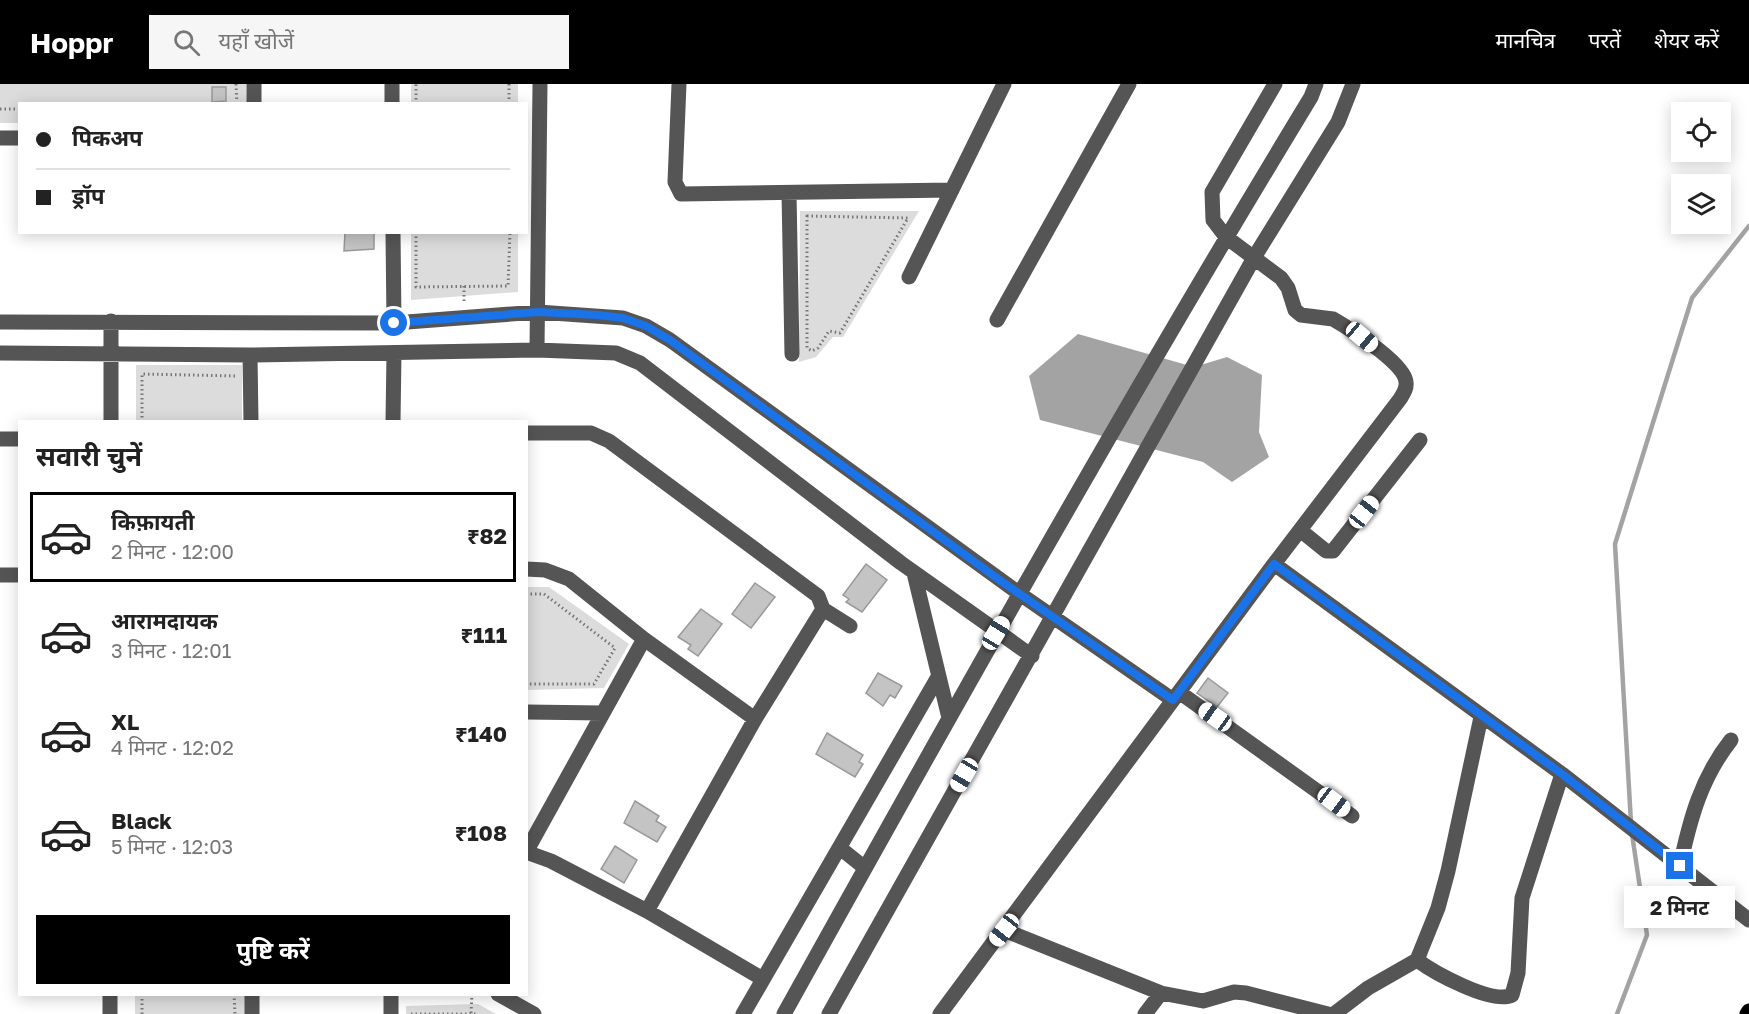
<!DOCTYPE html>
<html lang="hi">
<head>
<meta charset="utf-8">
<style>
  body { margin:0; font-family:"Golos Text","Noto Sans Devanagari",sans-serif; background:#f6f6f6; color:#222; height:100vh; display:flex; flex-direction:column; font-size:22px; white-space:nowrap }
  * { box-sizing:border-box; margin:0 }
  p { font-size:20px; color:#767676 }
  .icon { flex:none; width:33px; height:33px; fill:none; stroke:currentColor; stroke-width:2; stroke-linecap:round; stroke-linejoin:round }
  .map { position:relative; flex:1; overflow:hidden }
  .details { position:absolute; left:18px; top:336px; width:510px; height:576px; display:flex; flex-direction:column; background:#fff; border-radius:0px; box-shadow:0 3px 15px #0003 }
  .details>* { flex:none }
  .top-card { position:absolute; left:18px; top:18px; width:510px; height:132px; border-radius:0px; box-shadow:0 3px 15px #0003; display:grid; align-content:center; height:132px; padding:0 18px; background:#fff }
  .tools { position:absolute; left:1671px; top:18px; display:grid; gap:12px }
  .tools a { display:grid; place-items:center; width:60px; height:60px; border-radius:0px; background:#fff; box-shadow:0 3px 15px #0003; font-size:30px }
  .end { position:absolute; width:27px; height:27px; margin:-14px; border:8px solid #1a73e8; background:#fff; box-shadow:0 0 0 3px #fff }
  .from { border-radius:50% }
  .bubble { position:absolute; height:42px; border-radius:0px; background:#fff; box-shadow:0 3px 15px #0003; font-size:20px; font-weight:700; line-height:42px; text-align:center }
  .car { position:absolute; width:18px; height:36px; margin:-18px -9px; border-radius:8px; box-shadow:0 0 4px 2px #0007; background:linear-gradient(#fff 24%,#345 0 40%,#fff 0 76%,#345 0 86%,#fff 0) }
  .top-card b { display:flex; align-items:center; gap:21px; height:57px; font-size:22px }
  .top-card b+b { border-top:2px solid #e0e0e0 }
  .top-card i { width:15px; height:15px; background:#222 }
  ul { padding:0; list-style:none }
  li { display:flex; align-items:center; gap:18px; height:90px; margin:0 12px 9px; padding:0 6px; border:3px solid transparent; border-radius:0px }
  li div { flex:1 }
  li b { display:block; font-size:22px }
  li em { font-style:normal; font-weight:700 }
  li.current { border-color:#000 }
  li>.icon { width:54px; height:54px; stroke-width:1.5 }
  h2 { padding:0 18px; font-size:27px; line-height:72px }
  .button { display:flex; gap:12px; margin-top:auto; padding:12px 18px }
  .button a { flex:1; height:69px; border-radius:0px; background:#000; color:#fff; font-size:24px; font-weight:700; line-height:69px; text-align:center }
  header { display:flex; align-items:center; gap:36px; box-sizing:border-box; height:84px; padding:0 30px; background:#000; color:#fff }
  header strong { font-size:28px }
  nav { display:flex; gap:33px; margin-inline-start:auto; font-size:21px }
  .search { width:420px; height:54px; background:#f6f6f6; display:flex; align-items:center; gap:15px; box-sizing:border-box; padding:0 21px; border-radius:0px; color:#767676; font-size:22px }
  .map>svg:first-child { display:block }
  .green { fill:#dcdcdc }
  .water { fill:#a3a3a3 }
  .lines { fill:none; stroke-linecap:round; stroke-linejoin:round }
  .stream { stroke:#a3a3a3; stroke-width:4.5 }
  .building { fill:#c4c4c4; stroke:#999; stroke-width:1.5 }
  .major-casing { stroke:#dbdbdb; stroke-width:16 }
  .path { stroke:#777; stroke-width:3; stroke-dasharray:1.5 3; stroke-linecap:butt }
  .minor { stroke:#555; stroke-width:15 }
  .major { stroke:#000; stroke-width:15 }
  .route { stroke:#1a73e8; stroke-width:8 }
</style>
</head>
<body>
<header>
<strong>Hoppr</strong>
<div class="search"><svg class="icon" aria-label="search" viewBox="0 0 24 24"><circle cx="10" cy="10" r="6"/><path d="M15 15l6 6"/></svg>यहाँ खोजें</div>
<nav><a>मानचित्र</a><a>परतें</a><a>शेयर करें</a></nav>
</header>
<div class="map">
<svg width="1749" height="930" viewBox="0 0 1749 930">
  <rect width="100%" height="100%" fill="#fff"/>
  <path class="green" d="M 0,0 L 246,0 L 247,19 L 20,20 L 19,39 L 0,39 Z
    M 411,0 L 518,0 L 518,19 L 411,19 Z
    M 800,127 L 919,127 L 843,253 L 833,253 L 816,273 L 799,278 Z
    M 411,149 L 518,149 L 518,208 L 411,216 Z
    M 136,281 L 242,281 L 242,337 L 136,337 Z
    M 526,503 L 549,503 L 629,560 L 604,604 L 527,606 Z
    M 135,911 L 247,911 L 247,930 L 135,930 Z
    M 478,920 L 496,930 L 406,930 L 406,922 Z"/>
  <path class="water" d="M 1078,250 L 1194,283 L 1227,273 L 1262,291 L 1259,348 L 1269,373 L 1232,398 L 1203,378 L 1040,336 L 1029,292 Z"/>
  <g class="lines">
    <path class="stream" d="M 1631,739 L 1615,460 L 1692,214 L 1749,142
      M 1617,930 L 1647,851 L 1632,750"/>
  </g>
  <path class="building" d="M 212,3 L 226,3 L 226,17 L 212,18 Z
    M 345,148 L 374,148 L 374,165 L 344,167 Z
    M 866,480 L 887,496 L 862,528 L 846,518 L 849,515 L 843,511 Z
    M 755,499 L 775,513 L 751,544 L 732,530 Z
    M 701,525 L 722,540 L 698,572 L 688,565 L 691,561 L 678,553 Z
    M 878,589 L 902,602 L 895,614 L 890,611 L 883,622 L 866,609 Z
    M 1208,594 L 1228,609 L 1217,623 L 1197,609 Z
    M 827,649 L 863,671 L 859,678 L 863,680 L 855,693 L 816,670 Z
    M 635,717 L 659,732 L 656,737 L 666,743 L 657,758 L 624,739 Z
    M 615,762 L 637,776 L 624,799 L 601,785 Z"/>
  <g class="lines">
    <g class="major-casing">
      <path id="major" d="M 1747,930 L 1749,927"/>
    </g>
    <path class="path" d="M 236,0 L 237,20
      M 509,0 L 509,20
      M 416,20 L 416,0
      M 0,25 L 20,25
      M 807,132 L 908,134 L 840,249 L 829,247 L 818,264 L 812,267 L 807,264 Z
      M 416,148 L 416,203 L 508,202 L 510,148
      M 464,202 L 464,219
      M 142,338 L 142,290 L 236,292
      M 526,510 L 544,510 L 615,564 L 594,600 L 526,600
      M 234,910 L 235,930
      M 471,929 L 472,910
      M 142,930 L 142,910
      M 411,930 L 478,930"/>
    <path class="minor" d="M 392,0 L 392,20
      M 679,0 L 675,98 L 681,110 L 952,106
      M 254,20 L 254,0
      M 0,54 L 20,54
      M 789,109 L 792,270
      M 393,148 L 394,239
      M 909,193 L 1004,0
      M 997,236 L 1129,0
      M 111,237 L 111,338
      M 0,238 L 394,239 L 538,228 L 623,234 L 646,242 L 670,256 L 1020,510 L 1173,616
      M 537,266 L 540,0
      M 0,269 L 250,271 L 537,266 L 616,269 L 640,279 L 901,479 L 1032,572
      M 250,271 L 251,338
      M 393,338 L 394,269
      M 526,349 L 591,349 L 609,357 L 818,512 L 823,525 L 850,542
      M 0,355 L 20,355
      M 1300,446 L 1326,467 L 1333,467 L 1420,356
      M 1274,480 L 1400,315 C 1403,310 1407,305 1406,298 C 1405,281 1358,250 1343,241 L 1333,235 L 1301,231 L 1295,226 L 1288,204 L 1281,194 L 1226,153 L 1213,136 L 1212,108 L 1275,0
      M 526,485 L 545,486 L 569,495 L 644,555 L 755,635
      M 914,489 L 949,634
      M 0,491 L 20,491
      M 1179,608 L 1352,732
      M 526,628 L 603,629
      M 840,764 L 865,784
      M 526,768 L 551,777 L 647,827 L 763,895
      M 526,768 L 644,555
      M 1680,782 C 1690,735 1701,694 1731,656
      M 647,827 L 755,635 L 823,525
      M 1004,846 L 1161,909 L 1203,917 L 1234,908 L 1246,909 L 1328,930
      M 1417,876 C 1433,888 1492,921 1512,911 L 1518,889 L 1522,814 L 1562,690
      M 252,910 L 252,930
      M 391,910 L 391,930
      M 498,910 L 534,930
      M 110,930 L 110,910
      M 743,930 L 938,593
      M 784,930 C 955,622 1128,314 1311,13 L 1316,0
      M 829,930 L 1255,172 L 1338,38 L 1353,0
      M 940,930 L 1274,480 L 1562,690 L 1749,836
      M 1145,930 L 1161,909
      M 1334,930 L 1368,904 L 1417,876 L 1438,824 L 1448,787 L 1481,633"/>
    <use href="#major" class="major"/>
  </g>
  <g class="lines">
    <path class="route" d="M 394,239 L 538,228 L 598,231 L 623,234 L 646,242 L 670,256 L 1001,497 L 1173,616 L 1274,480 L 1562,690 L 1680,782"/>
  </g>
</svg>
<div class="tools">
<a><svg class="icon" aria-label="locate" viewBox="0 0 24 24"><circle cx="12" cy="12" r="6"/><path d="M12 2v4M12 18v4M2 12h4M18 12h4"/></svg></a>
<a><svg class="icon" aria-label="layers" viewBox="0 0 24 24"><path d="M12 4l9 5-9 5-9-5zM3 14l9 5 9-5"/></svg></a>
</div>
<i class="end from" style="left:394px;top:239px"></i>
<i class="end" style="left:1680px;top:782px"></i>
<div class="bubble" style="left:1624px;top:802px;width:111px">2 मिनट</div>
<i class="car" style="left:1362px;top:253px;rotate:130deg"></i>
<i class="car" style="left:1364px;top:428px;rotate:38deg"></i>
<i class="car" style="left:996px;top:549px;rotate:31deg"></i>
<i class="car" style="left:1215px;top:633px;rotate:305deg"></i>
<i class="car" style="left:964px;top:691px;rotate:210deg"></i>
<i class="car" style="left:1334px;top:718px;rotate:127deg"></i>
<i class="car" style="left:1004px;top:846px;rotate:218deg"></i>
<div class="top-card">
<b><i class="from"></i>पिकअप</b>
<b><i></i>ड्रॉप</b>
</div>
<section class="details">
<h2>सवारी चुनें</h2>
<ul>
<li class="current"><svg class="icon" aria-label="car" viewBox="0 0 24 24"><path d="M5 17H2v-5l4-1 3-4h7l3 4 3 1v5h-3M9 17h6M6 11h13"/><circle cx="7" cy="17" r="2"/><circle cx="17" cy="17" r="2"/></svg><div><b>किफ़ायती</b><p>2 मिनट · 12:00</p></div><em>₹82</em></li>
<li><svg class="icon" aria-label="car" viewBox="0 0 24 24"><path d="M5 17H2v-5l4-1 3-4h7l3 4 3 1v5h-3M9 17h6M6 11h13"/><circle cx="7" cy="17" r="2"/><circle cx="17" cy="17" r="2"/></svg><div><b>आरामदायक</b><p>3 मिनट · 12:01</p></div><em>₹111</em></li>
<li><svg class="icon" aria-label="car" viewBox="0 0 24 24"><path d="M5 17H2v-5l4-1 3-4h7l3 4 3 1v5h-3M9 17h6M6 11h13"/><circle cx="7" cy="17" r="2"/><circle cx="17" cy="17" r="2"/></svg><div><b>XL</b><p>4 मिनट · 12:02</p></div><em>₹140</em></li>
<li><svg class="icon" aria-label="car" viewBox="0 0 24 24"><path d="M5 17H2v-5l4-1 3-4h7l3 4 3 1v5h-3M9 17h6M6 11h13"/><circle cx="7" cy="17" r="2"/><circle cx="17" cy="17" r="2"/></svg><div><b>Black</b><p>5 मिनट · 12:03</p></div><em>₹108</em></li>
</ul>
<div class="button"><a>पुष्टि करें</a></div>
</section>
</div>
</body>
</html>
